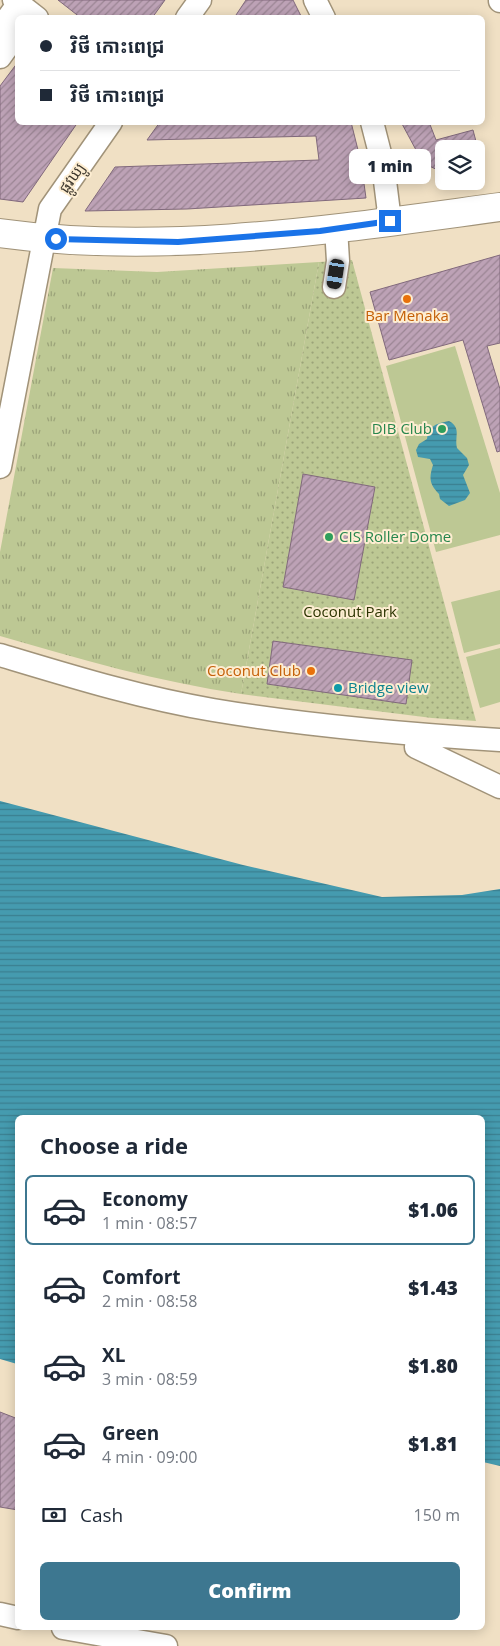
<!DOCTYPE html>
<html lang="en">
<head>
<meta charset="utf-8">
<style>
  body { margin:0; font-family:"Open Sans","Noto Sans Khmer",sans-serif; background:#f6f6f7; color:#1f2937; height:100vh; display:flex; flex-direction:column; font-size:19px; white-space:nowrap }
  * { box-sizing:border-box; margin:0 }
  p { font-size:16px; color:#747a83 }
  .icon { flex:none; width:28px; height:28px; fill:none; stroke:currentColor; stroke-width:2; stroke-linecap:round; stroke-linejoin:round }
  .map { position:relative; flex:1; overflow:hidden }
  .panel { position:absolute; left:15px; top:1115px; width:470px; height:515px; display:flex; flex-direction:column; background:#fff; border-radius:8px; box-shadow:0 2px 12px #0003 }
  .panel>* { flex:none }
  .banner { position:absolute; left:15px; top:15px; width:470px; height:110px; border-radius:8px; box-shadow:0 2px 12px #0003; display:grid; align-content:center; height:110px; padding:0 25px; background:#fff }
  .tools { position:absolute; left:435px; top:140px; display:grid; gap:10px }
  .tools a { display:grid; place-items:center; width:50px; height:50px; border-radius:8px; background:#fff; box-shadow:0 2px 12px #0003; font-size:25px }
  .end { position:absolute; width:22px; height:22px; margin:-11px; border:6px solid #1a73e8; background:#fff; box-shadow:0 0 0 2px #fff }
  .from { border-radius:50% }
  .bubble { position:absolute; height:35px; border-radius:8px; background:#fff; box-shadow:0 2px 12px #0003; font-size:16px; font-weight:800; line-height:35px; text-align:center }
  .car { position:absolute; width:15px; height:30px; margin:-15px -8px; border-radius:6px; box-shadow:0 0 4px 1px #0007; background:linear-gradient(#222 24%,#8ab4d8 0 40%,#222 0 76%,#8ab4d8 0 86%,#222 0) }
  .banner b { display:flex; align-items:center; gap:18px; height:48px; font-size:19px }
  .banner b+b { border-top:1px solid #e0e1e3 }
  .banner i { width:12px; height:12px; background:#1f2937 }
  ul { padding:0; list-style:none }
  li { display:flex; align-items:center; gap:15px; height:70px; margin:0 10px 8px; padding:0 15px; border:2px solid transparent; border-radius:8px }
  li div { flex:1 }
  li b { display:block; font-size:19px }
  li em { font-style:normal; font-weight:800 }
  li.current { border-color:#3d7790 }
  li>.icon { width:45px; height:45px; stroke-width:1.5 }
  h2 { padding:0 25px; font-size:22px; line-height:60px }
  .pay { display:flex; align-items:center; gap:12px; height:55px; padding:0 25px; font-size:19px }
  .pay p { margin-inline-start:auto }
  .action { display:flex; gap:10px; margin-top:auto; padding:10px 25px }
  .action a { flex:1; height:58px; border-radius:8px; background:#3d7790; color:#fff; font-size:20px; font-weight:800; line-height:58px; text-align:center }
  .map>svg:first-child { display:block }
  .grass { fill:url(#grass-tufts) }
  .park { fill:url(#park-dots) }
  .garden { fill:#bdc894 }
  .water { fill:url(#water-rules) }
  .building { fill:url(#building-hatch); stroke:#81697c }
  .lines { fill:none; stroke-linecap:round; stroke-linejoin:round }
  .minor-casing { stroke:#a19379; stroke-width:25 }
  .major-casing { stroke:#a19379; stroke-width:30 }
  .minor { stroke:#fff; stroke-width:22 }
  .major { stroke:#fff; stroke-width:28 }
  .route { stroke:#1a73e8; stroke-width:6 }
  .food-dot { fill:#e8710a; stroke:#fdedd1; stroke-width:2 }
  .leisure-dot { fill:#2e9e5b; stroke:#fdedd1; stroke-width:2 }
  .culture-dot { fill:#0f9aa8; stroke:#fdedd1; stroke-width:2 }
  .labels { text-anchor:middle; stroke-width:4; stroke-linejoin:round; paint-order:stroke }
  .street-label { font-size:15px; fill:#3f392e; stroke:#fdedd1 }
  .food-label { font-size:15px; fill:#c56008; stroke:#fdedd1 }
  .leisure-label { font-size:15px; fill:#27864d; stroke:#fdedd1; text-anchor:end }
  .park-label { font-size:15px; fill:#2d3502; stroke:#fdedd1 }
  .culture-label { font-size:15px; fill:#0d838f; stroke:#fdedd1; text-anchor:start }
</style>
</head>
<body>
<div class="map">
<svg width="500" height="1646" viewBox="0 0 500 1646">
  <defs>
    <pattern id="grass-tufts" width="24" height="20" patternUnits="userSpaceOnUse" patternTransform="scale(1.25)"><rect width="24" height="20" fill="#bdc894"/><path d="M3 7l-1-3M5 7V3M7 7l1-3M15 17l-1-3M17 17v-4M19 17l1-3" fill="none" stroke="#9ba379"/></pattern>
    <pattern id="park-dots" width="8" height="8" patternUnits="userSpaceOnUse" patternTransform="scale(1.25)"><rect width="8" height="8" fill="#bdc894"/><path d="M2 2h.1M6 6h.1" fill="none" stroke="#9ba379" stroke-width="1.8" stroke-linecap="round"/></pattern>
    <pattern id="water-rules" width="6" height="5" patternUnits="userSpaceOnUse" patternTransform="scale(1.25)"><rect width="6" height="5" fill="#459baf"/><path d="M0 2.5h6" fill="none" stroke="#3b7f8f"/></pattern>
    <pattern id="building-hatch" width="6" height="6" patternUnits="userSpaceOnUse" patternTransform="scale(1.25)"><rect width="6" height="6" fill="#bda2b6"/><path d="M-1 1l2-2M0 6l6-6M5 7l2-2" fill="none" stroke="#9b8594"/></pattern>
  </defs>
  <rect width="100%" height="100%" fill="#f0e0c4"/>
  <path class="grass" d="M 319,262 L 241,694 C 159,682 79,659 0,636 L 0,552 L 53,268 L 157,272 Z"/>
  <path class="park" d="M 352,260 L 476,721 L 432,718 L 241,694 L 319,262 Z"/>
  <path class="garden" d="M 455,346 L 500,493 L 500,535 L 436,552 L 386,366 Z
    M 500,590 L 500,644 L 464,653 L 451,602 Z
    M 500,648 L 500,702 L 480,708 L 466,657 Z"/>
  <path class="water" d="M 449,421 C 462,428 454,437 457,448 L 467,458 L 469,465 L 463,475 L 470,493 L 465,500 L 449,506 L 440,499 L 439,494 C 429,484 429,478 433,465 L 430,459 L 418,457 L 416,450 L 419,444 L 427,439 C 429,425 436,424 449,421 Z
    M 0,801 L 243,865 L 382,897 L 462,895 L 500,889 L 500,1466 L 483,1462 L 482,1118 L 18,1118 L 17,1364 L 0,1359 Z"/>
  <path class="building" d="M 58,0 L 165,0 L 152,18 L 81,18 Z
    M 246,0 L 293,0 L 302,18 L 234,18 Z
    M 18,62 L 18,122 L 78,122 L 23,202 L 0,199 L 0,86 Z
    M 160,122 L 351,122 L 361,162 L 366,198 L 187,209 L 85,211 L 115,167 L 319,160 L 316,136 L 147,140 Z
    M 401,122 L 429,122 L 436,140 L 473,130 L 478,149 L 444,149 L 444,173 L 423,163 Z
    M 500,255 L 500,343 L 487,346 L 500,389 L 500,451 L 497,452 L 463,340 L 389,360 L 370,292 Z
    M 303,474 L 375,487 L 354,600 L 283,587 Z
    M 273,641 L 412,660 L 406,704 L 267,684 Z
    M 0,1412 L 18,1419 L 18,1510 L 0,1507 Z"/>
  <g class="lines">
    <g class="minor-casing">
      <path id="minor" d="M 14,0 L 37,18
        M 315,0 L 324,18
        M 500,0 L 500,1
        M 187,18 L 200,0
        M 0,29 L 21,0
        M 0,57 L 18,32
        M 372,122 L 383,165 L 390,221
        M 334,287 L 338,261 L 336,228
        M 0,467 L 50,209 L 111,122
        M 0,655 C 70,676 141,698 213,710 C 308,726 404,734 500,740
        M 417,735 L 416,747 L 500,787
        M 0,1614 L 18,1618
        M 63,1628 L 166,1646"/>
    </g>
    <g class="major-casing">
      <path id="major" d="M 0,233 C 166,256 335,229 500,207"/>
    </g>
    <use href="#minor" class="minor"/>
    <use href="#major" class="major"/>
  </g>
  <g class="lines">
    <path class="route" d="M 56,239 L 178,242 L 320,231 L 390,221"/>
  </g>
  <g class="food-dot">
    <circle cx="407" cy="299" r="5"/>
    <circle cx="311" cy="671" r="5"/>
  </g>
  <g class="leisure-dot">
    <circle cx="442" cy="429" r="5"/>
    <circle cx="329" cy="537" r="5"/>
  </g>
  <circle class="culture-dot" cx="338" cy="688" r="5"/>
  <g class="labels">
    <g class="street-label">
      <text transform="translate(72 178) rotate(-55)" y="5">ផ្លូវឃ្យូ</text>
    </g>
    <g class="food-label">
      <text x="407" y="321">Bar Menaka</text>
      <text x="301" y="676" text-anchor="end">Coconut Club</text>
    </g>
    <g class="leisure-label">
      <text x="432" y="434">DIB Club</text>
      <text x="339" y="542" text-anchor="start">CIS Roller Dome</text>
    </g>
    <g class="park-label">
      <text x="350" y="617">Coconut Park</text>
    </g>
    <g class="culture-label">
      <text x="348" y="693">Bridge view</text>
    </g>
  </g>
</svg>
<div class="tools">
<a><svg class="icon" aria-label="layers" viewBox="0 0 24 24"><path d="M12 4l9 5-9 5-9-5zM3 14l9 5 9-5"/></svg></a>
</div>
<i class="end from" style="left:56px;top:239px"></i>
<i class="end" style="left:390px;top:221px"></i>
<div class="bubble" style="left:349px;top:149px;width:82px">1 min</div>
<i class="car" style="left:336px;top:274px;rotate:189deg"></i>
<div class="banner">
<b><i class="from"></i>វិថី កោះពេជ្រ</b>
<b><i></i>វិថី កោះពេជ្រ</b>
</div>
<section class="panel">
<h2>Choose a ride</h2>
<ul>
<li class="current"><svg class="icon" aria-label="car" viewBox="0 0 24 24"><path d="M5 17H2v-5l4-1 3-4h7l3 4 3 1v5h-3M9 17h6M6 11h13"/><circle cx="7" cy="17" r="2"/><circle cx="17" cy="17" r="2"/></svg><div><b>Economy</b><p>1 min · 08:57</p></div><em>$1.06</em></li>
<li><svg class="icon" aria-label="car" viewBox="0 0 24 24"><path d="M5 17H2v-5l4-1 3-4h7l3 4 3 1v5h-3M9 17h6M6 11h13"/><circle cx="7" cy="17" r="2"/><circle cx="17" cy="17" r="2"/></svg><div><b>Comfort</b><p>2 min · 08:58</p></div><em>$1.43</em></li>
<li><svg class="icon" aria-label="car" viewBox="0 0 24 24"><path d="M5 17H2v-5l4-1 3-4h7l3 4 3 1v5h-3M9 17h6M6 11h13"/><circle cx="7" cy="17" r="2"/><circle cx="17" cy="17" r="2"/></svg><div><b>XL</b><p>3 min · 08:59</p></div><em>$1.80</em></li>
<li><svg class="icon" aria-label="car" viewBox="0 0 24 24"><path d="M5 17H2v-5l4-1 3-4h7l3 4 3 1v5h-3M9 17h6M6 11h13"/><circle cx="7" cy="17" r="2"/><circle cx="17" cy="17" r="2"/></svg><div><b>Green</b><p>4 min · 09:00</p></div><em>$1.81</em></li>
</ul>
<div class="pay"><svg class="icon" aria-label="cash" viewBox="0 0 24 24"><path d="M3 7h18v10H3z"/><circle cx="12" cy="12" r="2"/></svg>Cash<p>150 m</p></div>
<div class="action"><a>Confirm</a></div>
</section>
</div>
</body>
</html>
